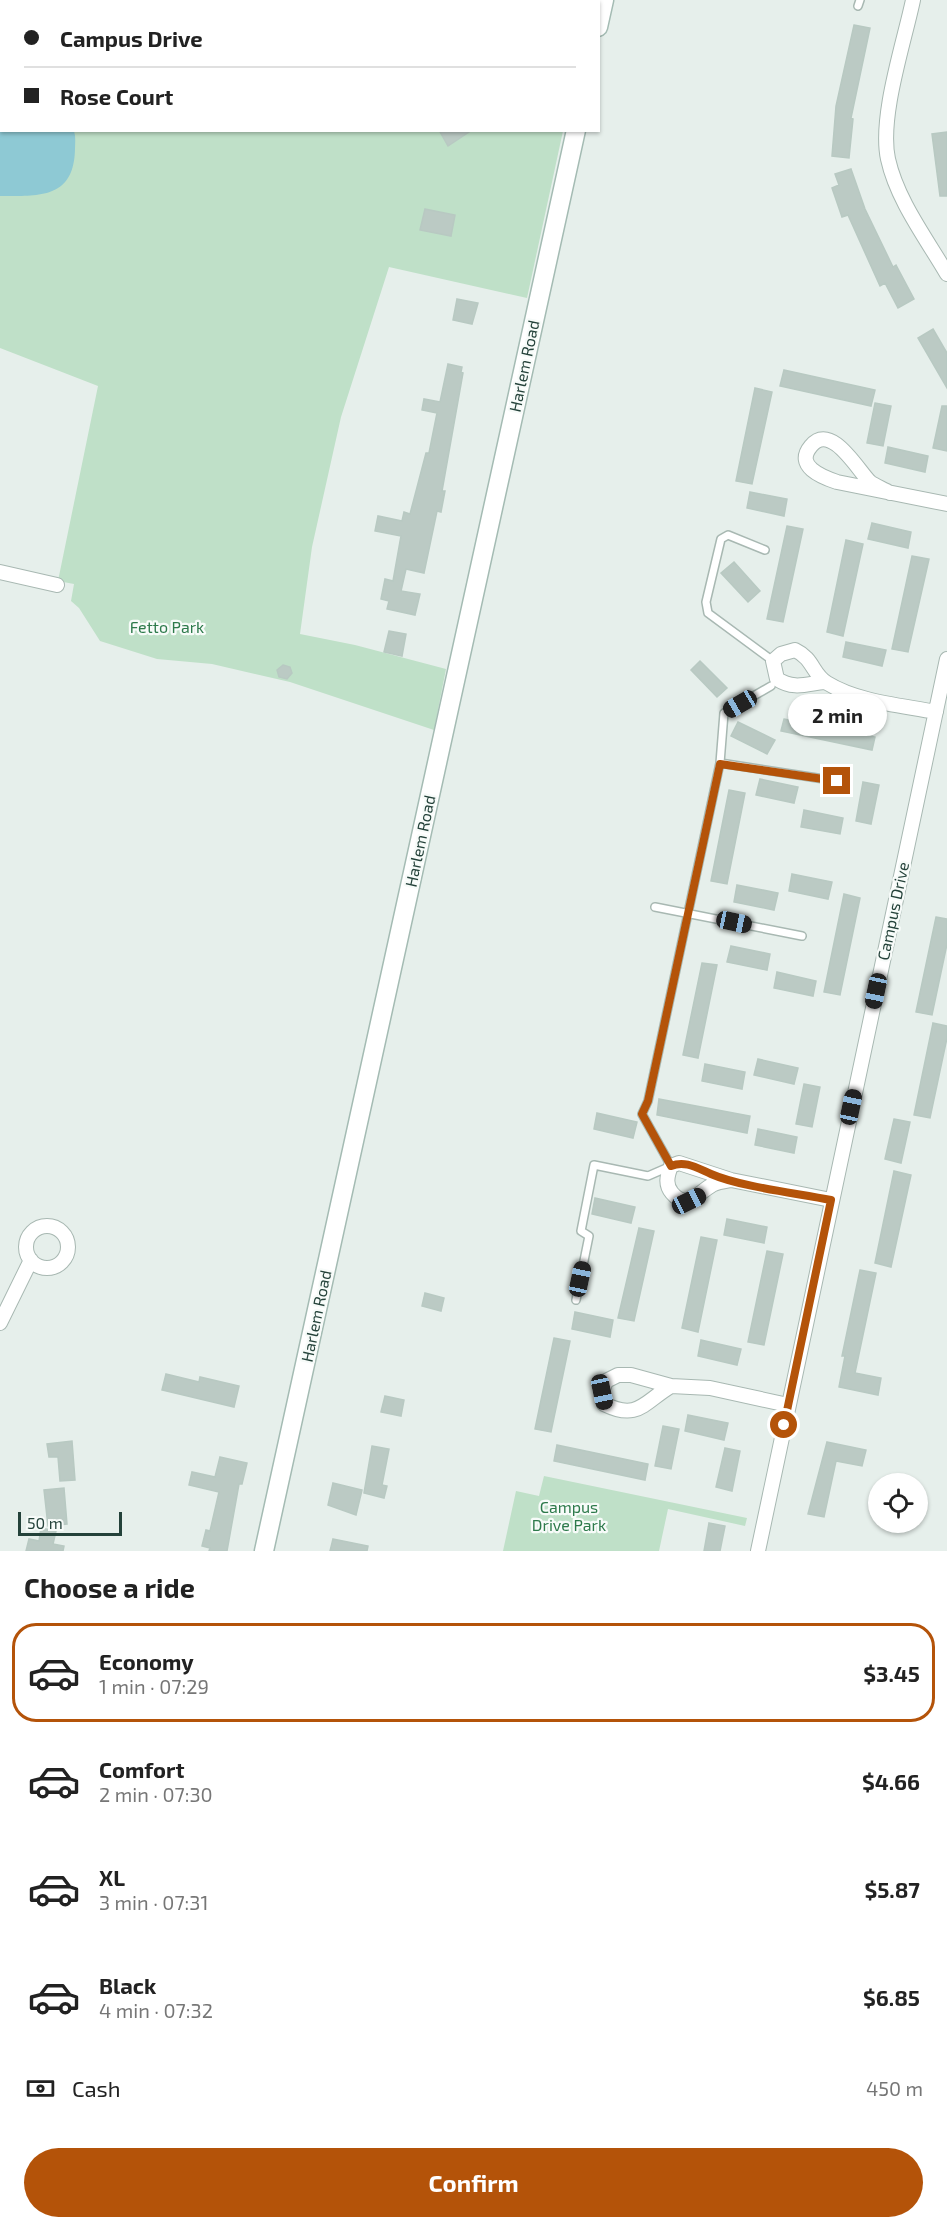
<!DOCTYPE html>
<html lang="en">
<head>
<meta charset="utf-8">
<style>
  body { margin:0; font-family:"Exo 2",sans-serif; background:#f6f6f6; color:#222; height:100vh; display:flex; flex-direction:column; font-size:22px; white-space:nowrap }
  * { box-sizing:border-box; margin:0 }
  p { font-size:20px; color:#767676 }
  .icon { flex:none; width:33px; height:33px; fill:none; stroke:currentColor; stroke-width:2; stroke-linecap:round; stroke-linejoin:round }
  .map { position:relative; height:1551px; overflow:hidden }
  .drawer { display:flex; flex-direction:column; background:#fff; flex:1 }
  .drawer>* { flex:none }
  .banner { position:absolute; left:0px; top:0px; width:600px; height:132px; box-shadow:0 2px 4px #0004; display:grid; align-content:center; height:132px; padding:0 24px; background:#fff }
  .tools { position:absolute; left:868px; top:1473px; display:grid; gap:12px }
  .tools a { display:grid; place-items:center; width:60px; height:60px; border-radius:50%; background:#fff; box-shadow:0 2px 4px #0004; font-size:30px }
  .scale { position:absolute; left:18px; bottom:15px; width:104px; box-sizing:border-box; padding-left:6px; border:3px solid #24423a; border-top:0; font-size:16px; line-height:21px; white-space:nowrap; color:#24423a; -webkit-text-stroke:4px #f7fbf9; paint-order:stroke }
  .end { position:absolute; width:27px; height:27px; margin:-14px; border:8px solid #b45309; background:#fff; box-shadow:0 0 0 3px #fff }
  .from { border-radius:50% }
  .bubble { position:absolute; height:42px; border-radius:21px; background:#fff; box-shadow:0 2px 4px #0004; font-size:20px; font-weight:700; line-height:42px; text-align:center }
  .car { position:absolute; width:18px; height:36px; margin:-18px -9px; border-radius:8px; box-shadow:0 0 4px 2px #0007; background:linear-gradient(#222 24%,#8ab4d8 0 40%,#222 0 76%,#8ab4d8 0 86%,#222 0) }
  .banner b { display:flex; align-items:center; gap:21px; height:57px; font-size:22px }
  .banner b+b { border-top:2px solid #e0e0e0 }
  .banner i { width:15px; height:15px; background:#222 }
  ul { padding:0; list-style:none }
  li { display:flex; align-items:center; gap:18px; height:99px; margin:0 12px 9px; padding:0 12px; border:3px solid transparent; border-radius:24px }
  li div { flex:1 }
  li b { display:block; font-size:22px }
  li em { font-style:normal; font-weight:700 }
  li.selected { border-color:#b45309 }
  li>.icon { width:54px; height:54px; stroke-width:1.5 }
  h2 { padding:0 24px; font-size:27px; line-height:72px }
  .pay { display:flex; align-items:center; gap:15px; height:66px; padding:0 24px; font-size:22px }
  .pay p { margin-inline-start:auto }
  .action { display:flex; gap:12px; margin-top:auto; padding:12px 24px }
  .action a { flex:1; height:69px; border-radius:36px; background:#b45309; color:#fff; font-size:24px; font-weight:700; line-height:69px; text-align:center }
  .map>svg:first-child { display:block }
  .green { fill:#bfe0c8 }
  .water { fill:#8ec9d4 }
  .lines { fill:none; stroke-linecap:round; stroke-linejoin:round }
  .river { stroke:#8ec9d4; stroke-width:26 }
  .building { fill:#bbcac4; stroke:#b8c9c2; stroke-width:1.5 }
  .service-casing { stroke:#a8b8b2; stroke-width:10 }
  .minor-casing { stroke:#a8b8b2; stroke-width:16 }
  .secondary-casing { stroke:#a4bbb3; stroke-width:21 }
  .service { stroke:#fff; stroke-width:7 }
  .minor { stroke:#fff; stroke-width:14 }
  .secondary { stroke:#fff; stroke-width:18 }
  .route { stroke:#b45309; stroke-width:8 }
  .labels { text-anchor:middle; stroke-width:4.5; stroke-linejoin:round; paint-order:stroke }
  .street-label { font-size:16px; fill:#24423a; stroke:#f7fbf9 }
  .park-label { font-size:16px; fill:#2d7a4b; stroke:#f7fbf9 }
</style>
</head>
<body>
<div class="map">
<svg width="947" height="1551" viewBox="0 0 947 1551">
  <rect width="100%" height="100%" fill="#e6efeb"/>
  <path class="green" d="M 31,0 L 183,0 L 187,1 L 30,1 Z
    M 204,0 L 591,0 L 204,2 Z
    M 0,5 L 2,130 L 563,131 L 527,298 L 389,267 L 341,417 L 312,547 L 300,634 L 355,645 L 446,669 L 434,730 L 290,682 L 212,664 L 157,659 L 100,641 L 79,608 L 71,601 L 74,584 L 58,581 L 98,386 L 0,348 Z
    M 544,1476 L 747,1518 L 745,1526 L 668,1509 L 659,1551 L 503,1551 L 516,1491 L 539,1496 Z"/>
  <path class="water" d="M 0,80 L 2,130 L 74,131 C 76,137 75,143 75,149 C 74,199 39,196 0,196 Z"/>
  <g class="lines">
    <path class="river" d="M 65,0 L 65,2"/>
  </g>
  <path class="building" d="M 854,25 L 870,28 L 851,118 L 853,119 L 849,158 L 832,156 L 836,106 Z
    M 439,130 L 472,130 L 448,146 Z
    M 947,132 L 947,196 L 940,196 L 932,134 Z
    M 851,169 L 865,209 L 893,267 L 896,265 L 914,299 L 898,308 L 885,283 L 880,286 L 848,215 L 842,217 L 832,188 L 839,185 L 835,174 Z
    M 425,209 L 455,215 L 451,236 L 420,230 Z
    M 457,299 L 478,303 L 472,324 L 453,320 Z
    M 933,329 L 947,353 L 947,388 L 918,338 Z
    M 448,364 L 462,367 L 461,372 L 463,373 L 442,491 L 445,491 L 441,512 L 437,511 L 424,573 L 406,569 L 401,591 L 420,594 L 415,615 L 387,609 L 389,601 L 381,599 L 385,579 L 393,581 L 401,536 L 375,531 L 378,516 L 402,521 L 404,512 L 410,514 L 426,453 L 429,453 L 437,413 L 422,410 L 424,399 L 440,402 Z
    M 784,370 L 875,390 L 871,406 L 780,386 Z
    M 755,388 L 772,392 L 752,484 L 736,481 Z
    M 875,403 L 891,406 L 883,446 L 867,443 Z
    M 942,406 L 947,406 L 947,451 L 933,448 Z
    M 888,447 L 928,456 L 925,472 L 885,463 Z
    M 750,492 L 787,499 L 784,516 L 747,508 Z
    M 872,523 L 911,532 L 908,548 L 868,539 Z
    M 787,526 L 803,529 L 783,622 L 767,619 Z
    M 846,540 L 863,544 L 843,636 L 827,632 Z
    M 912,556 L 929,559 L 908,652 L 892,649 Z
    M 734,562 L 760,591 L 748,602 L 721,573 Z
    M 389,631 L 406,634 L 402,656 L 384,652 Z
    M 846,642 L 886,650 L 882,666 L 843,657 Z
    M 700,661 L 727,688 L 717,697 L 691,670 Z
    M 283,665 L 290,667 L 292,673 L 287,679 L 279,677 L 277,670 Z
    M 784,719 L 875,737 L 872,750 L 781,731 Z
    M 738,722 L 775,740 L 767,754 L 731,736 Z
    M 760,779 L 798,787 L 794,803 L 756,795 Z
    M 863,782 L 879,785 L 871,824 L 856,821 Z
    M 729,790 L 745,793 L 727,884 L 711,881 Z
    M 804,810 L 843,818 L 840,834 L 801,827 Z
    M 792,874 L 832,882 L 828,899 L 789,891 Z
    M 737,885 L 778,893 L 774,910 L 734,902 Z
    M 844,894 L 860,898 L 840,995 L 824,992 Z
    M 936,917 L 947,919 L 947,944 L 932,1015 L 916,1012 Z
    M 731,946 L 770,954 L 767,970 L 727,962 Z
    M 702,963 L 717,965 L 698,1058 L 683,1055 Z
    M 777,972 L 816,981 L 813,996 L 774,988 Z
    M 933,1023 L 947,1026 L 947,1038 L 930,1118 L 914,1115 Z
    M 758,1059 L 798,1068 L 794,1084 L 754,1075 Z
    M 705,1064 L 745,1072 L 742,1089 L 702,1081 Z
    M 804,1084 L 820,1087 L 812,1127 L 796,1124 Z
    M 659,1099 L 750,1116 L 747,1133 L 657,1115 Z
    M 597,1113 L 637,1122 L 633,1138 L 594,1129 Z
    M 894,1119 L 910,1122 L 901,1163 L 885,1159 Z
    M 758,1129 L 797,1137 L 794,1153 L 755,1145 Z
    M 894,1171 L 911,1175 L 891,1267 L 875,1263 Z
    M 595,1198 L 635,1207 L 631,1223 L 592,1214 Z
    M 727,1219 L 767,1227 L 764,1243 L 724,1235 Z
    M 639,1228 L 654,1231 L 634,1321 L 618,1318 Z
    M 701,1237 L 717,1240 L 698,1332 L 682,1328 Z
    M 767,1251 L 783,1254 L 764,1345 L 748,1342 Z
    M 860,1270 L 876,1273 L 855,1373 L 881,1378 L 878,1395 L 839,1387 L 845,1356 L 842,1356 Z
    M 425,1293 L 444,1298 L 441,1311 L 422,1306 Z
    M 575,1312 L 613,1320 L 610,1337 L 572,1329 Z
    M 554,1338 L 570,1341 L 551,1432 L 535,1429 Z
    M 701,1340 L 741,1349 L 737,1365 L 698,1356 Z
    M 166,1374 L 199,1382 L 200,1377 L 239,1386 L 234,1407 L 162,1390 Z
    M 385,1396 L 404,1400 L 401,1416 L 381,1412 Z
    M 688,1415 L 728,1423 L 724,1440 L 685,1431 Z
    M 663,1426 L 679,1429 L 671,1469 L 655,1466 Z
    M 72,1441 L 75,1480 L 60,1481 L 58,1457 L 49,1457 L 47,1444 Z
    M 827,1442 L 866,1450 L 862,1466 L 836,1461 L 824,1517 L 808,1514 Z
    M 557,1445 L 648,1464 L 645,1480 L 554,1461 Z
    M 372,1446 L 389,1449 L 382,1485 L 387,1486 L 384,1498 L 364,1493 Z
    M 725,1448 L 740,1451 L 732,1491 L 716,1487 Z
    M 220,1457 L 247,1463 L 242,1484 L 239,1484 L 227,1551 L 209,1551 L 210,1548 L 202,1546 L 206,1530 L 210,1531 L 219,1492 L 189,1485 L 192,1472 L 215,1477 Z
    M 333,1483 L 362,1490 L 356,1515 L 328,1505 Z
    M 64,1488 L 67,1524 L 48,1526 L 44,1490 Z
    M 709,1523 L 725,1526 L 720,1551 L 704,1551 Z
    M 41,1528 L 56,1531 L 53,1544 L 64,1546 L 63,1551 L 26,1551 L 29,1539 L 39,1541 Z
    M 333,1539 L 368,1546 L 367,1551 L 330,1551 Z"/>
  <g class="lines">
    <g class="service-casing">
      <path id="service" d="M 204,2 L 204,0
        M 858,6 L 860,0
        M 765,550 L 728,535 L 721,539 L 706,602 L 708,613 L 773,661
        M 720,763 L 837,781
        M 655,907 L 802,936
        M 576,1300 L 589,1236 L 581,1231 L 594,1165 L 648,1176 L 671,1166 L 642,1114 L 648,1101 L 720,763 L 724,713 L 771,686"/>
    </g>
    <g class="minor-casing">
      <path id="minor" d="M 913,0 C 904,43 879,117 888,159 C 897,200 926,238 947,274
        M 890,493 C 884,489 875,486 870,482 C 859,472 831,421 811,446 C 794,466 822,477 837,482 L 947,504
        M 0,572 L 57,585
        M 824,682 C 806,684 794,690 777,679 L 773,661 L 781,654 L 795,650 C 814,659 812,674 827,683 C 858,702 900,705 936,712
        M 731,1180 C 725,1181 717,1182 712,1185 C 699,1192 687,1211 672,1193 C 665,1185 667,1176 671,1166 L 679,1163 L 731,1180 L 831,1200
        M26 1247a21 21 0 1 1 42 0a21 21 0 1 1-42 0Z
        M 0,1323 L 31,1260
        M 671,1386 C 644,1402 638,1421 604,1404 L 602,1392 L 606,1381 L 618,1375 L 631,1375 L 671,1386 L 710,1388 L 788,1405
        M 758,1551 L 947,659"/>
    </g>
    <g class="secondary-casing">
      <path id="secondary" d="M 598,27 L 604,0
        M 264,1551 L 576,130"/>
    </g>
    <use href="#service" class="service"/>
    <use href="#minor" class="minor"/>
    <use href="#secondary" class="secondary"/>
  </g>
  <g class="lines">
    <path class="route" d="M 784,1425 L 831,1200 C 796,1193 741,1187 711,1174 C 697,1168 685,1160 671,1166 L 642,1114 L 648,1101 L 720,764 L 837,781"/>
  </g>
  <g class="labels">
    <g class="street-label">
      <text transform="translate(524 366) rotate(-78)" y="6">Harlem Road</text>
      <text transform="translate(420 841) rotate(-78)" y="6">Harlem Road</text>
      <text transform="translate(893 911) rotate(-78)" y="6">Campus Drive</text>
      <text transform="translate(316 1316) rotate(-78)" y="6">Harlem Road</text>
    </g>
    <g class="park-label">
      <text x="167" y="633">Fetto Park</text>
      <text x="569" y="1513">Campus<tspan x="569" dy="18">Drive Park</tspan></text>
    </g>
  </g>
</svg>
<div class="tools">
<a><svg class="icon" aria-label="locate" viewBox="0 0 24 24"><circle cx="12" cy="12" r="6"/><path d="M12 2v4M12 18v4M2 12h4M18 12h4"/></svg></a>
</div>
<div class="scale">50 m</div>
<i class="end from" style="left:784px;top:1425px"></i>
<i class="end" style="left:837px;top:781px"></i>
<div class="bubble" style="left:788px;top:694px;width:99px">2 min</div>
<i class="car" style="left:740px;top:704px;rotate:240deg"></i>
<i class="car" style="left:734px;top:922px;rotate:102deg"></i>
<i class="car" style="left:876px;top:991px;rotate:192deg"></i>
<i class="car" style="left:851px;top:1107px;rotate:12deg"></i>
<i class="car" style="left:689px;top:1201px;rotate:64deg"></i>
<i class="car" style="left:580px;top:1279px;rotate:12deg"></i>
<i class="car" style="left:602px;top:1392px;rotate:168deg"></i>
<div class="banner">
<b><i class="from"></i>Campus Drive</b>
<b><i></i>Rose Court</b>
</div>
</div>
<section class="drawer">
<h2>Choose a ride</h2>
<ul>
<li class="selected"><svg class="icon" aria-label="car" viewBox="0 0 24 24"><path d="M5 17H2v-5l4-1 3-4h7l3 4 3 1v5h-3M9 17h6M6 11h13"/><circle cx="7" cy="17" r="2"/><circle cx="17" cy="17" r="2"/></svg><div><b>Economy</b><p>1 min · 07:29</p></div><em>$3.45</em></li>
<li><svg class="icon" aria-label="car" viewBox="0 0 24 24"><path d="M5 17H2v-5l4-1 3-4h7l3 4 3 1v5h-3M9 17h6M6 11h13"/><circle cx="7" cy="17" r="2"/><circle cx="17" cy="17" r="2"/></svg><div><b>Comfort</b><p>2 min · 07:30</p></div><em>$4.66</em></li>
<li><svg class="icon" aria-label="car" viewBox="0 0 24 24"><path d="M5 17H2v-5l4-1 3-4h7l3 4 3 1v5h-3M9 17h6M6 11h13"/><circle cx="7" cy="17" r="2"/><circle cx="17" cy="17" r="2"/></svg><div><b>XL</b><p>3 min · 07:31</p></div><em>$5.87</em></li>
<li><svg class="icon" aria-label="car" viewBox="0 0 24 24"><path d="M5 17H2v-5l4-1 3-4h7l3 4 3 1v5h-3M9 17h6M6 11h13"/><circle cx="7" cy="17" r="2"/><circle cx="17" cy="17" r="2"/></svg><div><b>Black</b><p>4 min · 07:32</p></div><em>$6.85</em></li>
</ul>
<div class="pay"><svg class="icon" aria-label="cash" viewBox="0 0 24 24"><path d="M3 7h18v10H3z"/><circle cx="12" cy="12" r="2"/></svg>Cash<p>450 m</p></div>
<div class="action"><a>Confirm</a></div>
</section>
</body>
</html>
